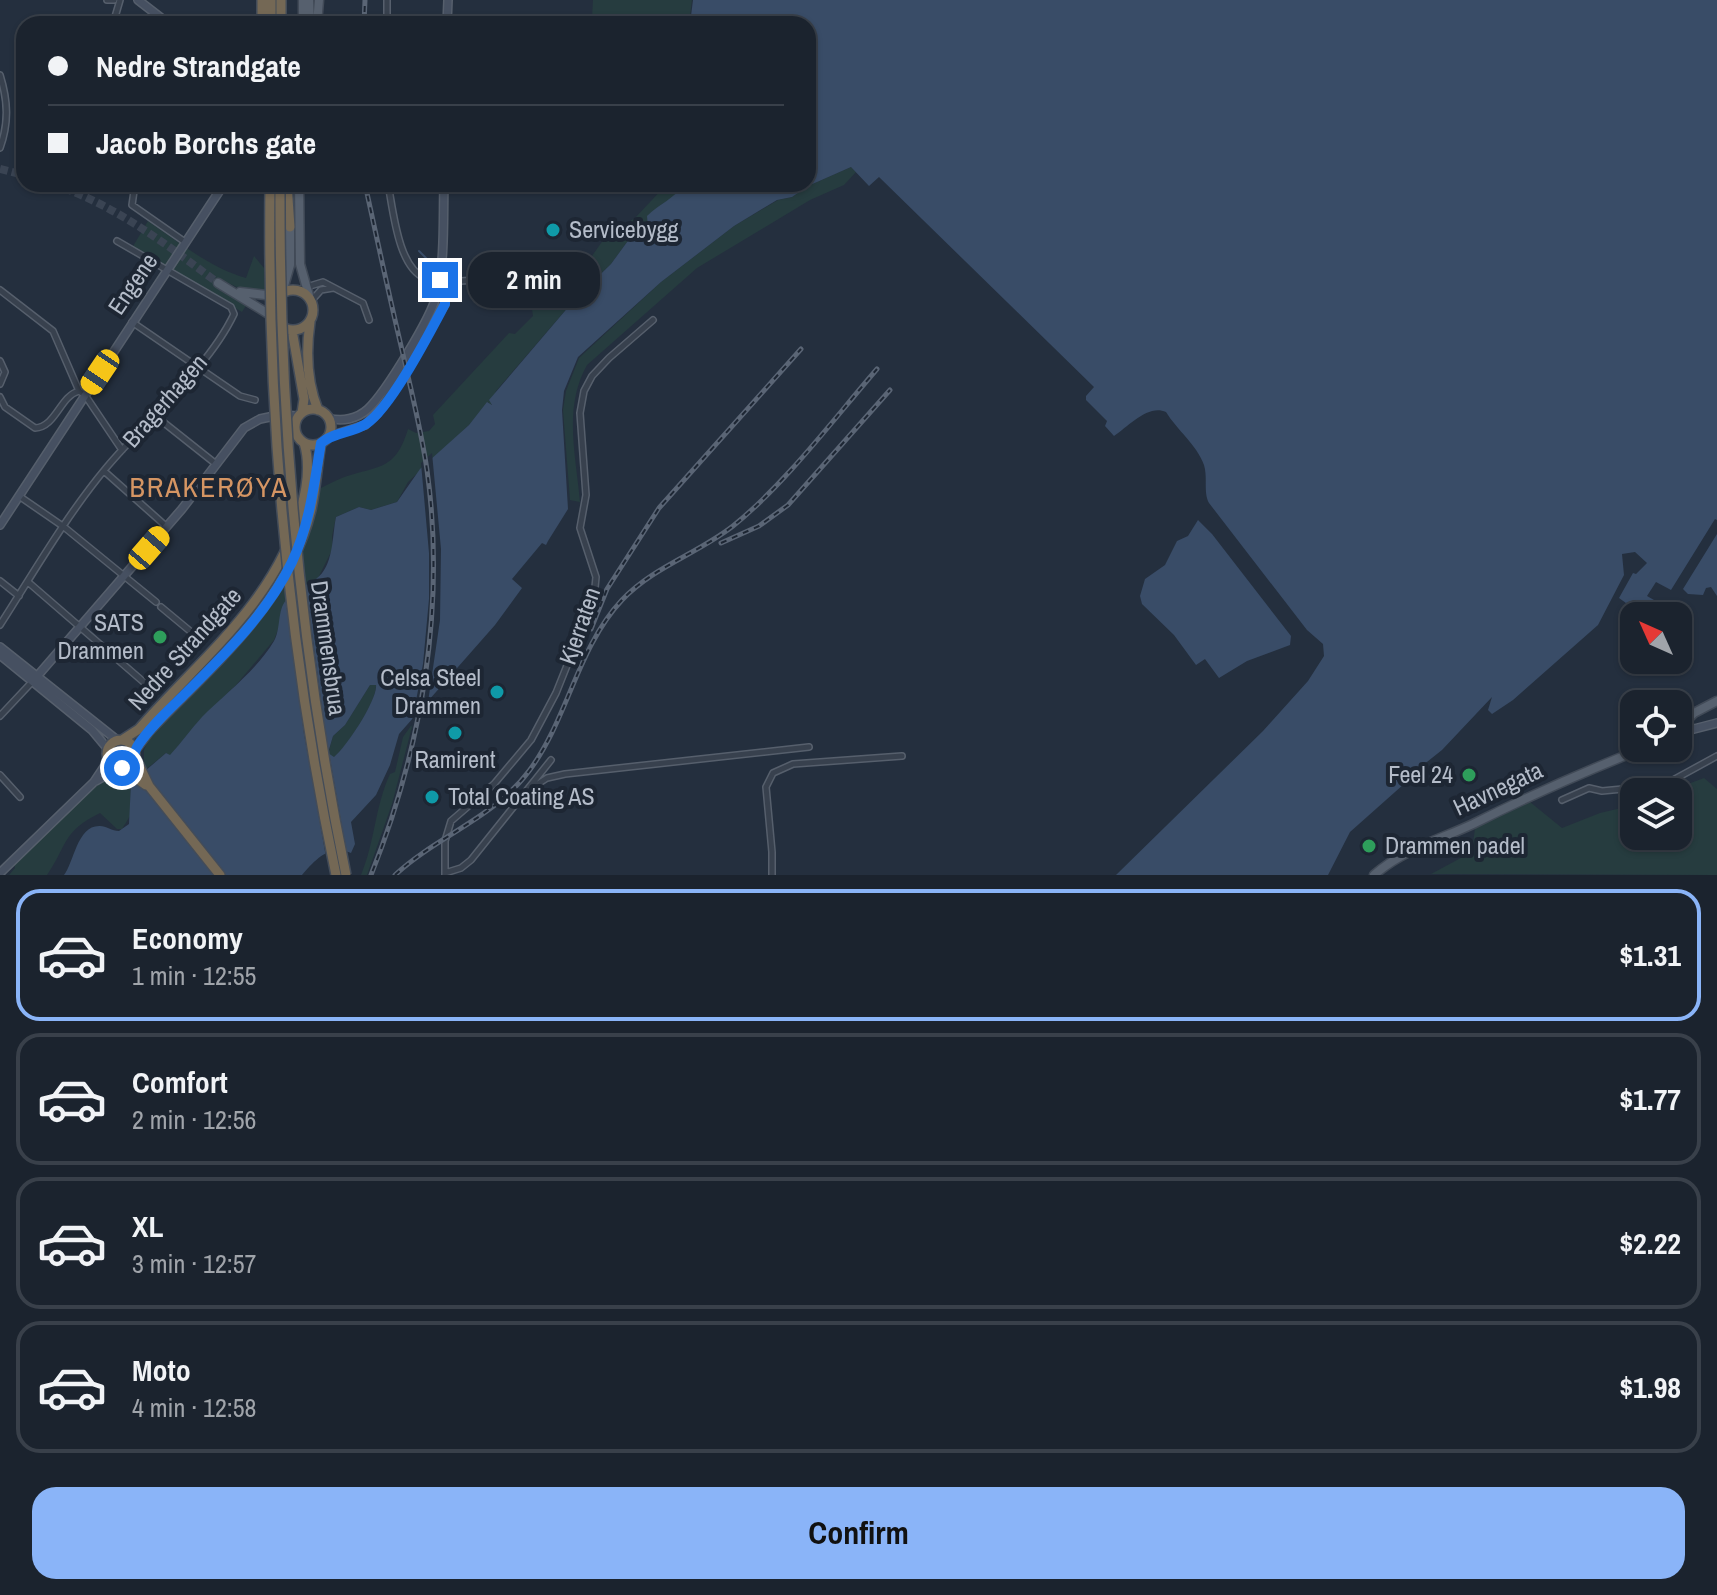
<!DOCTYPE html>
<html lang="en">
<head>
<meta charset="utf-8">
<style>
  body { margin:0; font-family:"Archivo Narrow",sans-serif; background:#282f3a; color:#f1f3f6; height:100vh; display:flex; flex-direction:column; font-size:30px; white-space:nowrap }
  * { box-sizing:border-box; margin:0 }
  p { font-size:26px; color:#a0a4aa }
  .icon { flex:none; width:44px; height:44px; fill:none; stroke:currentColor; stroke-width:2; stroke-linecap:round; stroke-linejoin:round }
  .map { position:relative; height:875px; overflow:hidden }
  .details { display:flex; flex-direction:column; background:#1b232e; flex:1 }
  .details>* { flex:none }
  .banner { position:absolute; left:16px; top:16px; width:800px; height:176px; border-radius:24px; box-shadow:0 2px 6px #0004,0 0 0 2px #39404a; display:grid; align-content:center; height:176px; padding:0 32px; background:#1b232e }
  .needle { width:52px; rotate:315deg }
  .buttons { position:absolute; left:1620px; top:602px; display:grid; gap:16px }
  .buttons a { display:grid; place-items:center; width:72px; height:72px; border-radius:16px; background:#1b232e; box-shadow:0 2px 6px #0004,0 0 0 2px #39404a; font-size:40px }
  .end { position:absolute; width:36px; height:36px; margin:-18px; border:10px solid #1a73e8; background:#fff; box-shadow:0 0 0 4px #fff }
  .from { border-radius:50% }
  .bubble { position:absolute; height:56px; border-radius:24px; background:#1b232e; box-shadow:0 2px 6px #0004,0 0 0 2px #39404a; font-size:26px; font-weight:700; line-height:56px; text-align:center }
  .car { position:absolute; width:24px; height:48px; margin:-24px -12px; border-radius:10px; box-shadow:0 0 6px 2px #0007; background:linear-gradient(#f5c518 24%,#345 0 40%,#f5c518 0 76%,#345 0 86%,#f5c518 0) }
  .banner b { display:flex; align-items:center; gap:28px; height:76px; font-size:30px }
  .banner b+b { border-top:2px solid #39404a }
  .banner i { width:20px; height:20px; background:#f1f3f6 }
  ul { padding:14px 0 0; list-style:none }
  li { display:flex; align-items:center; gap:24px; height:132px; margin:0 16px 12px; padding:0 16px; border:4px solid #39404a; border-radius:24px }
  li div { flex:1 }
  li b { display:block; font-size:30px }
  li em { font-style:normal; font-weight:700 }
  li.selected { border-color:#8ab4f8 }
  li>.icon { width:72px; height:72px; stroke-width:1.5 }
  .action { display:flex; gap:16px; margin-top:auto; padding:16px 32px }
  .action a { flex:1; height:92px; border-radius:24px; background:#8ab4f8; color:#111; font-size:32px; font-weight:700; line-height:92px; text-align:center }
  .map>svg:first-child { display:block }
  .green { fill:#263c3f }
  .water { fill:#394c67; fill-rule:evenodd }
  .pier { fill:#242f3e }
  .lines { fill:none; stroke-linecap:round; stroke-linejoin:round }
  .stream { stroke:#394c67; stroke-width:2 }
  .primary-tunnel { stroke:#3a4453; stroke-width:8; stroke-dasharray:8 4; stroke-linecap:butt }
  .street-casing { stroke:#565f6c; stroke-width:8 }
  .secondary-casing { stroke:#565f6c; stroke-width:10 }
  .primary-casing { stroke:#414a57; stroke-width:11 }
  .highway-casing { stroke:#434c59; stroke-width:12 }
  .street { stroke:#38414e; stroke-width:5 }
  .secondary { stroke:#465061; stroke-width:7 }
  .primary { stroke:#56606e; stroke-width:8 }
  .highway { stroke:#746855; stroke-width:9 }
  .rail-casing { stroke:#5a6575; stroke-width:5 }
  .rail { stroke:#1d2633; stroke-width:2; stroke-dasharray:6; stroke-linecap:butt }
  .highway-bridge-casing { stroke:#434c59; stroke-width:12; stroke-linecap:butt }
  .highway-bridge { stroke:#746855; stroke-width:9 }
  .route { stroke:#1a73e8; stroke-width:10 }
  .culture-dot { fill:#0f9aa8; stroke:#1d2633; stroke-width:3 }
  .leisure-dot { fill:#2e9e5b; stroke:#1d2633; stroke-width:3 }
  .labels { text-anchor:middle; stroke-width:8; stroke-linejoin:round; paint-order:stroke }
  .poi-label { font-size:24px; fill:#b4bcc9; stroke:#1d2633; text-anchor:start }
  .street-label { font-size:24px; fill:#b4bcc9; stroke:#1d2633 }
  .quarter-label { font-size:28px; letter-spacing:2px; fill:#d59563; stroke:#1d2633 }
</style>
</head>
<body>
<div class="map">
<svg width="1717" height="875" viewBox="0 0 1717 875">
  <rect width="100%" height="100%" fill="#242f3e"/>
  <path class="green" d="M 593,0 L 692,0 L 689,24 L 549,24 L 549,17 L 592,18 Z
    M 851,167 L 856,172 L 844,185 L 810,200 L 697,268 L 587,365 C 563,408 576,455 580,502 L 570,500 L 563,410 L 566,391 L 579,358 L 661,282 L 734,226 L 778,200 L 792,197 L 808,186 Z
    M 667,184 L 684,184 L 671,200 L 662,204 L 648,227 L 630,238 L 611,264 L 576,298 L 496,391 L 491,406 L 488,402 L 469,425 L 408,482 L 397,502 L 371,510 L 359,507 L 336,517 L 332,536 L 333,548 L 318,578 L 300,588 L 281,610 L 281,622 L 274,640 L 236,685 L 197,723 L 170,756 L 166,753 L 144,771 L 144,750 L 151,734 L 242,640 L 302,548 L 319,489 C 327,485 334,481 342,478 C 378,465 395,472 408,429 L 416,433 L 429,431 L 435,424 L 433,415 L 509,333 L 515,334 L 533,316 L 531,302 L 550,283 L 565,286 L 566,282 L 592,256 L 606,236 L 635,218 Z
    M 148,221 C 179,242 210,268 246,278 L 254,256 L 264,268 L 265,293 L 245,291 L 220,279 L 215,287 L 247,304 L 242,312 L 132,248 Z
    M 370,685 L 376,685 C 378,699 346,749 334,757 L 328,754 L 333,736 L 345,725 Z
    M 413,723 L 392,804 L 367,875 L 361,875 C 375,842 375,806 390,774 L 395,772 L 403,737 Z
    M 116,775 L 135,780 L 131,783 L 130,816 L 122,829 L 117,829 L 100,813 C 62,832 68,844 47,875 L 9,875 L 15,868 L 14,864 L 92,788 Z
    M 1704,778 L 1717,789 L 1717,875 L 1431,874 L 1472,852 L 1475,828 L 1530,802 L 1562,828 L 1600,813 L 1634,805 L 1634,836 L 1678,836 L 1678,792 L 1667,792 Z"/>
  <path class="water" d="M 693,0 L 1717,0 L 1717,520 L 1715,519 L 1671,590 L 1656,582 L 1647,596 L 1654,600 L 1634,600 L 1626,603 L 1619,598 L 1633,573 L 1636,574 L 1647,563 L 1635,552 L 1622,554 L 1624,575 L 1598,625 L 1513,700 L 1492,714 L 1488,710 L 1492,697 L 1442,750 L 1403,781 L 1404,784 L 1350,832 L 1328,875 L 1116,875 L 1263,731 L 1308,681 L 1324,656 L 1323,644 L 1307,630 L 1209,503 C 1203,492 1208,478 1204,465 C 1197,445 1177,430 1166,412 C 1148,404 1129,426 1114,436 L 1105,426 L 1107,421 L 1086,400 L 1086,396 L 1094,387 L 879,177 L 869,186 L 851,167 L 808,186 L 792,197 L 777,200 L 734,226 L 661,282 L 578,357 L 564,391 L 562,410 L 568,509 L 548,541 L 546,545 L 542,543 L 512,579 L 522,588 L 495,625 L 399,734 L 390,765 L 376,795 L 351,822 L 355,844 L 351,853 C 330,843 315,860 302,875 L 64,875 C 74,863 77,825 100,826 C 106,826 112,831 119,831 L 129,824 L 131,783 L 166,753 L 170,755 C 181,743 191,729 202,717 C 226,693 256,671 274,641 C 281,629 277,611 286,600 C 294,590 305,586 316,579 C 334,566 332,536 336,517 L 359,507 L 371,510 L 397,502 L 420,469 L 469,425 L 487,402 L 492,405 L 489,400 L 576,298 L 611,264 L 630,238 L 648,227 L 647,216 C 659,204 674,199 684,184 L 808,184 L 808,24 L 690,24 ZM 370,685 L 376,685 C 378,699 346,748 334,757 L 328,753 L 333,736 L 345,725 Z
    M 1198,520 L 1212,534 L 1291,636 L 1290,645 L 1247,661 L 1219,678 L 1205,659 L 1196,665 L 1174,635 L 1142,604 L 1140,596 L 1145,579 L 1165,565 L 1177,541 L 1188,536 Z
    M 1717,534 L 1717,596 L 1711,587 L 1706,588 L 1703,595 L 1688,594 L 1683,589 Z"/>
  <path class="pier" d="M 432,453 L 441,549 L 440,620 L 427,709 L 411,727 L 423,664 L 429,599 L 429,553 L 421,463 Z
    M 305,581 L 325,730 L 347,855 L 343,853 L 326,857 L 304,734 L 285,596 Z"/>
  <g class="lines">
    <path class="stream" d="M 419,251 L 427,259"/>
    <path class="primary-tunnel" d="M 0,169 L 24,175
      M 53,184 C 115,205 166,244 218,283"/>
    <g class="street-casing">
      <path id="street" d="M 107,0 L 114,0
        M 110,24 L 115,17 L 120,0
        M 387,24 L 387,0
        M 0,75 C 8,101 9,123 0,148
        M 135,184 L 132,205 L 185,242
        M 388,184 C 393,209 398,268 425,278 C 442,285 478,279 498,279 C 515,279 531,279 547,285
        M 0,290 L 53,331 L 79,391 L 85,395 L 122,450
        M 297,290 L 323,282 L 363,303 L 369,320
        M 312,300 L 321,290 L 333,288
        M 132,322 L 240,396 L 255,400
        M 0,361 L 5,372 L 0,384
        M 0,397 L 5,407 L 35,428 C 56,427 60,396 79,391
        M 153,414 L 216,464
        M 104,471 L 167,527
        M 19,496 L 64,527 L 156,602
        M 0,581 L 19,596
        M 28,582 L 154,691
        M 161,607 L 202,641
        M 0,625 C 34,572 66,516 106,468 C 145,421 208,369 234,314 L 231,307 L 117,241
        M 0,716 L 32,682
        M 0,775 L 20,797
        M 527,791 L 547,778 L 565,774 L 809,747
        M 1562,800 L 1589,788 L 1602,791 L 1664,785 L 1717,756
        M 445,873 L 461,868 L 471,860 L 551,760
        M 445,875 L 445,841 L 451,821 L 494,784 L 531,740 L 556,693 L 594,598 L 596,577 L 580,528 L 586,495 L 580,413 L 584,391 L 592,376 L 609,358 L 653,320
        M 772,875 L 772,852 L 766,787 L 773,773 L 793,764 L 902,756"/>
    </g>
    <g class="secondary-casing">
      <path id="secondary" d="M 138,0 L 169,24
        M 447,24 L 448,0
        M 328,418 C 342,422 357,419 368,409 C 386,392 431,318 437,294 C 445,259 443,220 444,184
        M 327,437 L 365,425 L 377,414 L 445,304 L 445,287 L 440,280
        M 0,525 L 224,184
        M 0,647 L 117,740
        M 0,655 L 92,730 L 107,748
        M 33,681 L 182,509 L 244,428 L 260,419 L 279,415 L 298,416
        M 1682,725 L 1694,729 L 1717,723
        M 96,781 L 119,768
        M 0,873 L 94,782 L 108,761"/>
    </g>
    <g class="primary-casing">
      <path id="primary" d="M 309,0 L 310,24
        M 303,24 L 303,0
        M 317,24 L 319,0
        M 299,184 L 300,264 L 310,299
        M 218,283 L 275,318
        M 240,292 L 274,296
        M 282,293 L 290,265 L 290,224
        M 1678,729 L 1694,713 L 1717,701
        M 1374,875 C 1404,849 1439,840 1473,824 C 1529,796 1586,771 1644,748"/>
    </g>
    <g class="highway-casing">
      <path id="highway" d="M 262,0 L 262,24
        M 271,24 L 271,0
        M 281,24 L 281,0
        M 287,184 L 290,227
        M273 310a20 20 0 1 1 40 0a20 20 0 1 1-40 0Z
        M 310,322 C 306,350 307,383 318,410
        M 292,330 L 304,399 L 302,413
        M295 427a18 18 0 1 1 36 0a18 18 0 1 1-36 0Z
        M107 754a14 14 0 1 1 28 0a14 14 0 1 1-28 0Z
        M 122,740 L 139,729 C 200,659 276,602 301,509 C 307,488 311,465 304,443
        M 134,751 L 149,731 C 212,665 288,603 311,510 C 316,488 317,465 321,443
        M 135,757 L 149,786 L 220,875
        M 122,768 L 146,785"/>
    </g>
    <use href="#street" class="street"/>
    <use href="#secondary" class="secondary"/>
    <use href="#primary" class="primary"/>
    <use href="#highway" class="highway"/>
    <g class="rail-casing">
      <path id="rail" d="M 364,24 L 365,0
        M 365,184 C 377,239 389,295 402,350 C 411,390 421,429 427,470 C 446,606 422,748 371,875
        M 721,543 L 759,526 L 788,505 L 890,390
        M 591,629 L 607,589 L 659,508 L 801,349
        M 395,875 C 437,836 494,818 529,771 C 568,719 577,648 622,600 C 653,567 697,554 733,526 C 785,484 833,420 877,369"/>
    </g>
    <use href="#rail" class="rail"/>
    <g class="highway-bridge-casing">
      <path id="highway-bridge" d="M 270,184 C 267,416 288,648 336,875
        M 280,184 C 279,417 299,647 346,875"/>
    </g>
    <use href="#highway-bridge" class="highway-bridge"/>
  </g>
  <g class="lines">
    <path class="route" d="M 122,768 L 131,763 C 135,757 134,752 137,747 C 149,728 167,712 183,696 C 223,656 267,614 292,562 C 310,524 314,484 321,443 C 334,432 352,433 366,424 C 391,408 430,332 445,304 L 445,287 L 440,280"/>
  </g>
  <g class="culture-dot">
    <circle cx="553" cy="230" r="8"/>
    <circle cx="497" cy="692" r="8"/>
    <circle cx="455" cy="733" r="8"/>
    <circle cx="432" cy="797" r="8"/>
  </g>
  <g class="leisure-dot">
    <circle cx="160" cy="637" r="8"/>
    <circle cx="1469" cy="775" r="8"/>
    <circle cx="1369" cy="846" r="8"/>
  </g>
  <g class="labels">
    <g class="poi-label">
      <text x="569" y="238">Servicebygg</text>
      <text x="144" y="631" text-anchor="end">SATS<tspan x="144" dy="28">Drammen</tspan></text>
      <text x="481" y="686" text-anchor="end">Celsa Steel<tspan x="481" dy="28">Drammen</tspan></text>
      <text x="455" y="768" text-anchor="middle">Ramirent</text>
      <text x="1453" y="783" text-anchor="end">Feel 24</text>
      <text x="448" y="805">Total Coating AS</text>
      <text x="1385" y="854">Drammen padel</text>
    </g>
    <g class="street-label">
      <text transform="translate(133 284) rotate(-56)" y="8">Engene</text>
      <text transform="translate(165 401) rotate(-49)" y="8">Bragerhagen</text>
      <text transform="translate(580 626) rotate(-71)" y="8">Kjerraten</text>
      <text transform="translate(328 648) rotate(82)" y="8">Drammensbrua</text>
      <text transform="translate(185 649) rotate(-48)" y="8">Nedre Strandgate</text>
      <text transform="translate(1498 789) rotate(-25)" y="8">Havnegata</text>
    </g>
    <g class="quarter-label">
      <text x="209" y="497">BRAKERØYA</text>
    </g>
  </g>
</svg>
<div class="buttons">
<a><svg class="needle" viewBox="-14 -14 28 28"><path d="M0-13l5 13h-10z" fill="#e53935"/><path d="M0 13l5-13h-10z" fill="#a0a4aa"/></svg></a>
<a><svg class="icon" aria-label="locate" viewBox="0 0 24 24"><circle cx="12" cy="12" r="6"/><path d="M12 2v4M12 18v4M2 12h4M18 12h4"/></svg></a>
<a><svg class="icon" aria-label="layers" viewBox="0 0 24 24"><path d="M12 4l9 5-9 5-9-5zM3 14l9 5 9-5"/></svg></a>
</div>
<i class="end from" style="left:122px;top:768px"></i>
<i class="end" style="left:440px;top:280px"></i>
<div class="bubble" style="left:468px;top:252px;width:132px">2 min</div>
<i class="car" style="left:100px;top:372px;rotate:214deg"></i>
<i class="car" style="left:149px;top:548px;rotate:41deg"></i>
<div class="banner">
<b><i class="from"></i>Nedre Strandgate</b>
<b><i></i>Jacob Borchs gate</b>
</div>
</div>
<section class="details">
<ul>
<li class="selected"><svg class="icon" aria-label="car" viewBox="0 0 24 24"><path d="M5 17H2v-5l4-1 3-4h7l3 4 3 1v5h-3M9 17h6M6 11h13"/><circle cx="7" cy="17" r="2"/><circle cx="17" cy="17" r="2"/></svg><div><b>Economy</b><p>1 min · 12:55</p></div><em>$1.31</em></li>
<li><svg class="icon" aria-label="car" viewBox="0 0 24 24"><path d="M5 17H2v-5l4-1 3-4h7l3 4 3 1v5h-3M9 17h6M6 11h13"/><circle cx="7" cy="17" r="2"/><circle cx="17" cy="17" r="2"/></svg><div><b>Comfort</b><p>2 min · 12:56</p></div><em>$1.77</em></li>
<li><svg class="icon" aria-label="car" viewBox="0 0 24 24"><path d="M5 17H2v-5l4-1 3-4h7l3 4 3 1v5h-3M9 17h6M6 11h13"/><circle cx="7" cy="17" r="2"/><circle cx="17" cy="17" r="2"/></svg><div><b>XL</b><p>3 min · 12:57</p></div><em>$2.22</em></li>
<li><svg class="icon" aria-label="car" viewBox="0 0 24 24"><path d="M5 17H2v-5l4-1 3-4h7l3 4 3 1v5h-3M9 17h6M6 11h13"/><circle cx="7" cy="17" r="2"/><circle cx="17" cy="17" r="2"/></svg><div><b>Moto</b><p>4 min · 12:58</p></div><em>$1.98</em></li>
</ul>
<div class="action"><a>Confirm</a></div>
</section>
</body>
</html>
